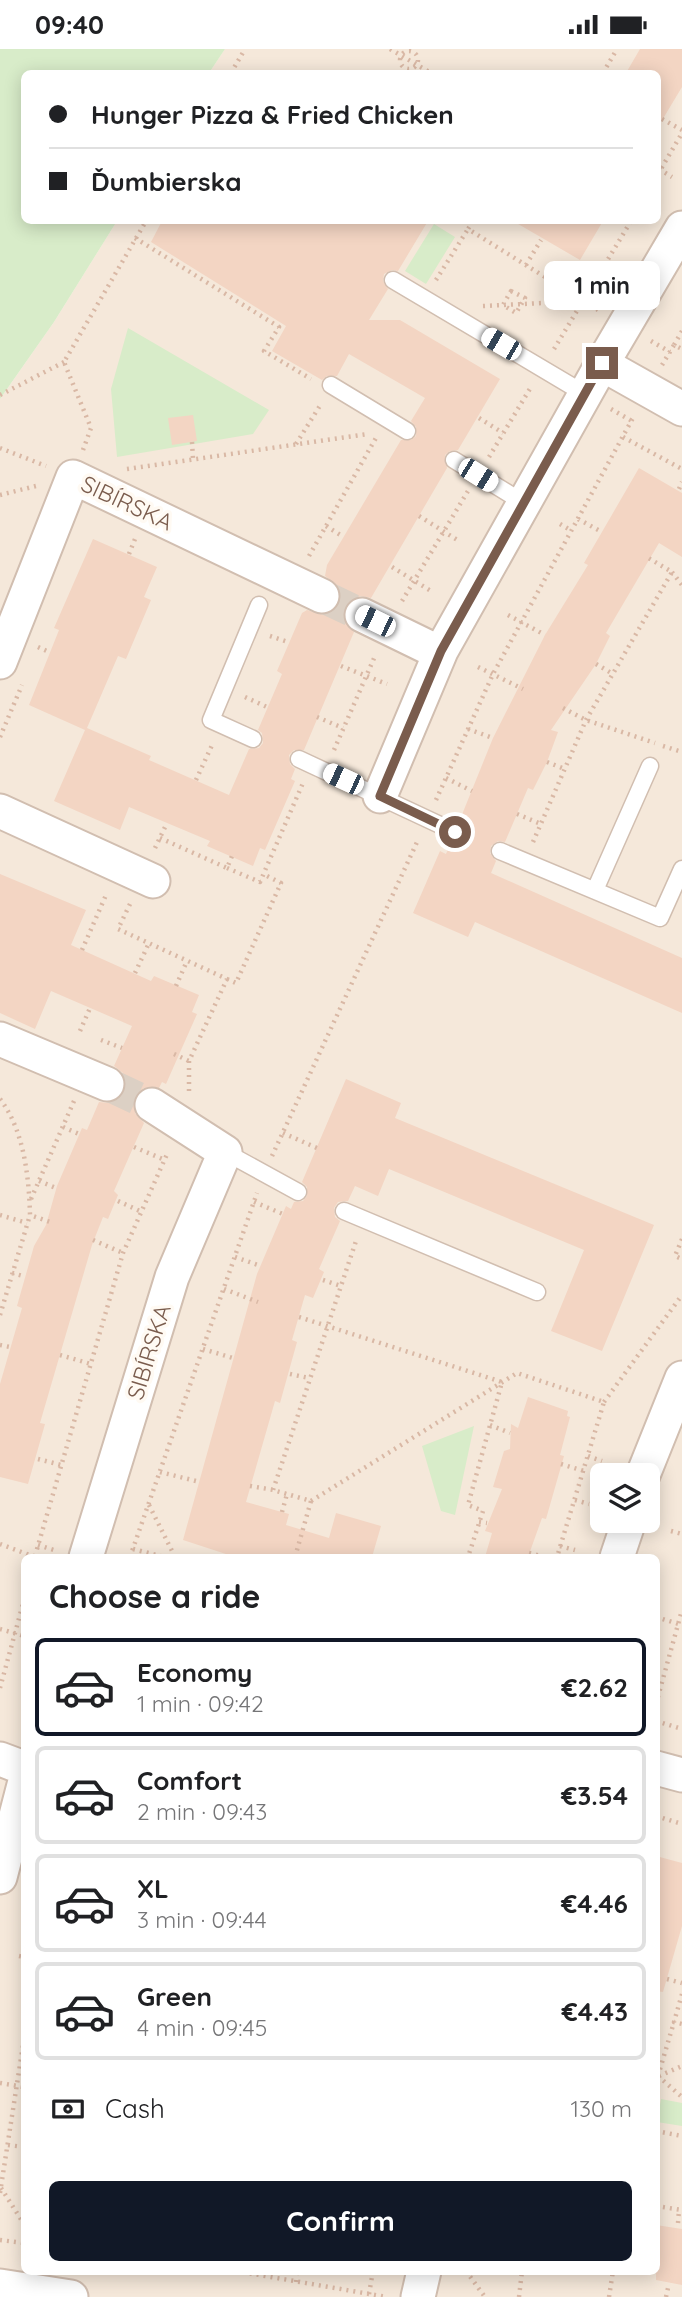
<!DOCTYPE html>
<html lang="en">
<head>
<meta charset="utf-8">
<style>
  body { margin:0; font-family:Quicksand,sans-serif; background:#f6f6f6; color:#202124; height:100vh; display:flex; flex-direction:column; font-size:26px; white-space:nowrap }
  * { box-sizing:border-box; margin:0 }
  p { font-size:23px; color:#757577 }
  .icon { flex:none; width:38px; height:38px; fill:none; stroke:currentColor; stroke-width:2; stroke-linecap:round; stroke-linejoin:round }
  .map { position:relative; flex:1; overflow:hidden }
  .sheet { position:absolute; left:21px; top:1505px; width:639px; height:721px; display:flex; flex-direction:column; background:#fff; border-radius:10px; box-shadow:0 4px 18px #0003 }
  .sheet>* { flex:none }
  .banner { position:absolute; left:21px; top:21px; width:640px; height:154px; border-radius:10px; box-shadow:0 4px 18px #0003; display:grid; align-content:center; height:154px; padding:0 28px; background:#fff }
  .buttons { position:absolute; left:590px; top:1414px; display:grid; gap:14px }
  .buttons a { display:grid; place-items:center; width:70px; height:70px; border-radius:10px; background:#fff; box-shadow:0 4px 18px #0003; font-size:35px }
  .end { position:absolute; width:32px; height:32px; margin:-16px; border:9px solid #7a5c4d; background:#fff; box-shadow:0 0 0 4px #fff }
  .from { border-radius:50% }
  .bubble { position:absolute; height:49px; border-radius:10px; background:#fff; box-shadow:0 4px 18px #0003; font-size:23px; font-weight:700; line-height:49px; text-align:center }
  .car { position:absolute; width:21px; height:42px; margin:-21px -10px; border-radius:9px; box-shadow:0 0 5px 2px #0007; background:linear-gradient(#fff 24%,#345 0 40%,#fff 0 76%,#345 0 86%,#fff 0) }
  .banner b { display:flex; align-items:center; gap:24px; height:66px; font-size:26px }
  .banner b+b { border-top:2px solid #e0e0e0 }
  .banner i { width:18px; height:18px; background:#202124 }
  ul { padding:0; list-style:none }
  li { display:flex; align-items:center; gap:21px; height:98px; margin:0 14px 10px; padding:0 14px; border:4px solid #e0e0e0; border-radius:10px }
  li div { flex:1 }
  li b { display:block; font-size:26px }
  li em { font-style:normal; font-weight:700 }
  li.selected { border-color:#111827 }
  li>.icon { width:63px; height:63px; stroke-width:1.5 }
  h2 { padding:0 28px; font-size:32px; line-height:84px }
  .pay { display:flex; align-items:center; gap:18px; height:77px; padding:0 28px; font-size:26px }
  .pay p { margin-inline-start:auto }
  .button { display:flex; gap:14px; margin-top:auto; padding:14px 28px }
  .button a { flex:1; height:80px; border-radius:10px; background:#111827; color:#fff; font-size:28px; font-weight:700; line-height:80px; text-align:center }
  .status { display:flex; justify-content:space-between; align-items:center; height:49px; padding:0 35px; background:#fff; direction:ltr }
  .status svg { height:19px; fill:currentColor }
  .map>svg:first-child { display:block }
  .residential { fill:#f5e8da; fill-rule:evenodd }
  .green { fill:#d8ecc9 }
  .building { fill:#f3d5c3 }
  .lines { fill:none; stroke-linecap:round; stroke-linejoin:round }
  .minor-tunnel { stroke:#dcd0c4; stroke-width:33; stroke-dasharray:33 17; stroke-linecap:butt }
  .service-casing { stroke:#d1beb0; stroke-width:19 }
  .minor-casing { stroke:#d1beb0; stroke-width:37 }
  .path { stroke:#d9b8a5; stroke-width:4.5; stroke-dasharray:2 5; stroke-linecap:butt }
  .service { stroke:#fff; stroke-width:16 }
  .minor { stroke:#fff; stroke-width:33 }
  .route { stroke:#7a5c4d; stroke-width:9 }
  .labels { text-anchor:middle; stroke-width:7; stroke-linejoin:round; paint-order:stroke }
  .street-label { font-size:23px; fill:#7a5c4d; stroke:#fffaf3 }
</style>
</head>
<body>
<div class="status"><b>09:40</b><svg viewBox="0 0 49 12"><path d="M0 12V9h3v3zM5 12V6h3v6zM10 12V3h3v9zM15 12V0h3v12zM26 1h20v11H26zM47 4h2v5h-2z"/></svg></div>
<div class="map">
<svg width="682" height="2248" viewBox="0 0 682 2248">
  <rect width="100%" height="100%" fill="#fdf6ec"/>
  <path class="residential" d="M 225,0 L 682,0 L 682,2248 L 0,2248 L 0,350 L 54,273 L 117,172 L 658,172 L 658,24 L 209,24 ZM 602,1426 L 648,1426 L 648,1472 L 602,1472 ZM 24,1508 L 656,1508 L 656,2222 L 24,2222 Z"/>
  <path class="green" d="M 0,0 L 225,0 L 209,24 L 24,24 L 24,172 L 117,172 L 54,273 L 0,350 Z
    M 434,175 L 455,188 L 426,235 L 405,222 Z
    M 128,279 L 269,361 L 253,385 L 117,408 L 111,340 Z
    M 474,1377 L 455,1466 L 441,1462 L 422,1397 Z
    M 661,2050 L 682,2054 L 682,2077 L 657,2073 Z"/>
  <path class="building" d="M 640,0 L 682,0 L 682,38 L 658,78 L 658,24 L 626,24 Z
    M 162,172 L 428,172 L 398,222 L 392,221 L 384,225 L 383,232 L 388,240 L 369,271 L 400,271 L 500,330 L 458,401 L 450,402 L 445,406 L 447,419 L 371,549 L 360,547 L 345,557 L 343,568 L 354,583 L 304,701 L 294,701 L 289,706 L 290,715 L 295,720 L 291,730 L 295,732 L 265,801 L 260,799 L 253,817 L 207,797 L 210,792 L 129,758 L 120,781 L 54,752 L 85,681 L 29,656 L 59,581 L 54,579 L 93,490 L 157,518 L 144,548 L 151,551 L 126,610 L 118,607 L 87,679 L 151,707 L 149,711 L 229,746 L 249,700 L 259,699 L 263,694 L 262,684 L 258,681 L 282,625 L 277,622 L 302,564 L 307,561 L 324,566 L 339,556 L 341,546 L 338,537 L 325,527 L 327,516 L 401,391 L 411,391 L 416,387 L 416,378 L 411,372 L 425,349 L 349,305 L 337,327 L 327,327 L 322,331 L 272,302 L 286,277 L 151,193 Z
    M 513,172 L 603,172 L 580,211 Z
    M 193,366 L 197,392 L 172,396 L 168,369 Z
    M 639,419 L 682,444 L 682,508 L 659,494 L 606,584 L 610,587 L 596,615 L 551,681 L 558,683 L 547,713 L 533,741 L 528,739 L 505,793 L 498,792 L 491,797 L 490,804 L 496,812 L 491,824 L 682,909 L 682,964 L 475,873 L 468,888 L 413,864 L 440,802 L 446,805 L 451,793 L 457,793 L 464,788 L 465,781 L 459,773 L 493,689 L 545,586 L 588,516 L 584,514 Z
    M 0,825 L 86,861 L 71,896 L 151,932 L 154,927 L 199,946 L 192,963 L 197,965 L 166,1035 L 162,1033 L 159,1039 L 144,1039 L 136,1046 L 135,1064 L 144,1074 L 114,1142 L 118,1146 L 108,1170 L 103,1168 L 92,1196 L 40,1374 L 45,1375 L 28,1435 L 0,1428 L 0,1335 L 22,1259 L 17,1257 L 34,1197 L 46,1176 L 57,1137 L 82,1079 L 87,1081 L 99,1053 L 109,1054 L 118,1051 L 125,1042 L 123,1024 L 114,1017 L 132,977 L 51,942 L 35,980 L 0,964 Z
    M 346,1030 L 401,1054 L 395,1069 L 654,1176 L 602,1302 L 551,1282 L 584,1201 L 389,1120 L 378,1147 L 355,1137 L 348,1152 L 338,1153 L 334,1159 L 335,1168 L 340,1172 L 319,1220 L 324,1223 L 313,1249 L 305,1246 L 292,1291 L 297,1293 L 280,1354 L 275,1352 L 246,1453 L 289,1465 L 286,1476 L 329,1489 L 336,1464 L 381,1477 L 372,1508 L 235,1508 L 183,1491 L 257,1225 L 286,1157 L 291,1160 L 294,1153 L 303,1152 L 307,1147 L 307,1138 L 302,1133 Z
    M 528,1348 L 568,1362 L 567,1367 L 570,1368 L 560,1406 L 564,1407 L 546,1470 L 542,1469 L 528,1508 L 485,1508 L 492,1484 L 485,1482 L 502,1440 L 493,1438 L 504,1402 L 510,1400 L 511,1375 L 518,1379 Z
    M 656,1807 L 682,1814 L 682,1877 L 663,1943 L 656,1942 Z
    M 656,2176 L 682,2180 L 682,2236 L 656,2231 Z"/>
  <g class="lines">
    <path class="minor-tunnel" d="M 322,547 L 362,566
      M 107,1035 L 152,1056"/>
    <g class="service-casing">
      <path id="service" d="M 393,231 L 585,345
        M 331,336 L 407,382
        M 454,411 L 524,454
        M 253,690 L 211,671 L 259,556
        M 299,710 L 455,783
        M 500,802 L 660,869 L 682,820
        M 595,841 L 650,717
        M 225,1103 L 298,1143
        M 344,1162 L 537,1243"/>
    </g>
    <g class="minor-casing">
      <path id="minor" d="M 602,315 L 682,360
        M 362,566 L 440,604
        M 0,613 L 73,428 L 322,547
        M 380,747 L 441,602 L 602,315 L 682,179
        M 0,762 L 153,832
        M 0,990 L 107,1035
        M 643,1426 L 682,1329
        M 86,1508 L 172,1228 L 225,1103 L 152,1056
        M 617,1508 L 629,1472
        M 0,1710 L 24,1719
        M 656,1719 L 682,1726
        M 0,1828 L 24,1736
        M 0,2237 L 71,2248
        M 418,2248 L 424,2222"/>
    </g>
    <path class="path" d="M 390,0 L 431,24
      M400 11a9 9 0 1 1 18 0a9 9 0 1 1-18 0Z
      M 231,24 L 245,0
      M 603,24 L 617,0
      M 662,70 L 682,81
      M 659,120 L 672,128
      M 658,125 L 682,84
      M 473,172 L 468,180 L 598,261
      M 135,189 L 279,278 L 264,302 L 311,330
      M 526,216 L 541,191
      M 436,231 L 468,180
      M 551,231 L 603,218
      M 511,242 L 525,249 L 516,264 L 503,256 Z
      M 483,257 L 583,252
      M 682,282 L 674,296 L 682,300
      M 651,292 L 670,303
      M 554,300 L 631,172
      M 662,316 L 674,296
      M 0,346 L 64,313
      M 611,360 L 632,372
      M 479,369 L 503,384
      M 623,388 L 682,420
      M 192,393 L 193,410
      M 296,395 L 321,355
      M 0,399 L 46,417
      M 83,401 L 91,379 L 64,313 L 146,172
      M 489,408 L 531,338
      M 127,420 L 368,385
      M 679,440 L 682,433
      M 0,446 L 36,437
      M 419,467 L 459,492
      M 578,470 L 602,483
      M 560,475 L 572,482
      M 326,477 L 342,487
      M 129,505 L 135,490
      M 309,507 L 377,387
      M 392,518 L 431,542
      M 672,523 L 682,536
      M 402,552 L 468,442
      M 508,566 L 545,586
      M 270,587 L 288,593
      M 38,598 L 49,603
      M 596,615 L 613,625
      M 341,617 L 387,635
      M 478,618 L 523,640
      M 245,648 L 267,658
      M 563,659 L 586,671 L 655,694
      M 317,668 L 343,679
      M 468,680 L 493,689
      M 0,688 L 22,636
      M 663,697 L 682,703
      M 334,701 L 375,607
      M 547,713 L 565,720
      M 446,729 L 472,742
      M 196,731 L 213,694
      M 436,751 L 493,625 L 634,367
      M 517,765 L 541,775
      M 160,789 L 227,819 L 232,807
      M 533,793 L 586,671 L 672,523 L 645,507
      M 155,799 L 167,774
      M 227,819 L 260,833 L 303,734
      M 130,855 L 118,880 L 227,930 L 189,1012 L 189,1045
      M 82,901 L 106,846
      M 135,924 L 149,894
      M 227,930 L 236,934 L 281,834 L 263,825
      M 176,937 L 187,912
      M 80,982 L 90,959
      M 101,991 L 122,999
      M 174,1005 L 189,1012
      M 0,1050 C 24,1081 29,1128 30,1166 L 53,1174
      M 63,1078 L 79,1085
      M 283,1084 L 317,1099
      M 134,1098 L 165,1111
      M 272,1107 L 418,791
      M 39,1132 L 56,1139
      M 31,1150 L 74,1052
      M 118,1152 L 142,1163
      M 254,1153 L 283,1165
      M 0,1166 L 27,1174
      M 682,1190 L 675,1207 L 682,1210
      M 93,1191 L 123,1204
      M 235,1208 L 261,1217
      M 12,1224 L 23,1227
      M 323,1231 L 341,1237
      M 224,1240 L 258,1253
      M 0,1266 L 30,1166
      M 299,1268 L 502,1333 L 468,1456 L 483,1462 L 468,1508
      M 0,1296 L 10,1298
      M 203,1300 L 233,1309
      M 60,1306 L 91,1315
      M 290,1325 L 309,1329
      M 604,1353 L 682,1246
      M 490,1376 L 510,1384
      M 588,1407 L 602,1412
      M 38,1410 L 61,1416
      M 561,1415 L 584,1422
      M 160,1423 L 200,1433
      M 250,1437 L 274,1441
      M 575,1451 L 589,1455
      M 311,1452 L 517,1324 L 604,1353 L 557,1508
      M 149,1456 L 175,1508
      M 282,1463 L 287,1445
      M 479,1473 L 487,1474
      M 671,1482 L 682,1485
      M 0,1495 L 35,1508
      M 38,1496 L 57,1502
      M 560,1497 L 575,1501
      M 133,1500 L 164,1508
      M 529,1504 L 545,1508
      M 35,1507 L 123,1204 L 168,1103
      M 130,1508 L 257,1144
      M 225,1508 L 225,1506
      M 295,1508 L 311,1452 L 273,1441 L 357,1189
      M 656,1568 L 682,1576
      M 0,1580 L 24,1587
      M 0,1639 L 24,1551
      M 656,1655 L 682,1561
      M 656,1672 L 682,1680
      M 656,1767 L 682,1775
      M 19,1907 L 24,1908
      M 667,1930 L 682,1934
      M 682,1945 L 674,1973 L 682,1975
      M 658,2027 L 674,1973
      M 658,2027 L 682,2048
      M 659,2027 L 682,2017
      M 0,2034 L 24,2038
      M 656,2041 L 658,2028
      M 656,2082 L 682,2087
      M 8,2096 L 24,2098
      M 1,2139 L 24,2175
      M 0,2144 L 24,1990
      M 656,2157 L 682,2161
      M 678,2174 L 679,2161
      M 0,2191 L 24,2194
      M 236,2222 L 387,2248
      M 466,2222 L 485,2248
      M 296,2233 L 297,2222
      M 369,2245 L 373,2222
      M 519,2248 L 522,2222
      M 609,2248 L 613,2222
      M 666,2248 L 668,2239"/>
    <use href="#service" class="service"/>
    <use href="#minor" class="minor"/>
  </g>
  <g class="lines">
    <path class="route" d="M 455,783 L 380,747 L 441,602 L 602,314"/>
  </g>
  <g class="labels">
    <g class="street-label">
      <text transform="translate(127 454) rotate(25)" y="8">SIBÍRSKA</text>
      <text transform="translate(149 1303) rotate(-73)" y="8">SIBÍRSKA</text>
    </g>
  </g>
</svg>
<div class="buttons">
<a><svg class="icon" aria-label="layers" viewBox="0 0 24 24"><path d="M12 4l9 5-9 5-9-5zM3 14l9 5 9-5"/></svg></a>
</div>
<i class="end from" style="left:455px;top:783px"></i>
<i class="end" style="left:602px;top:314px"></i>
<div class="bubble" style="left:544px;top:212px;width:116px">1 min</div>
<i class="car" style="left:501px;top:295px;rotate:300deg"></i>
<i class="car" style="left:478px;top:426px;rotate:122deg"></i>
<i class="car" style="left:375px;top:572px;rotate:296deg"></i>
<i class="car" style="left:343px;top:730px;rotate:295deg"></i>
<div class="banner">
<b><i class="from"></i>Hunger Pizza &amp; Fried Chicken</b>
<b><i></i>Ďumbierska</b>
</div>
<section class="sheet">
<h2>Choose a ride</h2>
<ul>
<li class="selected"><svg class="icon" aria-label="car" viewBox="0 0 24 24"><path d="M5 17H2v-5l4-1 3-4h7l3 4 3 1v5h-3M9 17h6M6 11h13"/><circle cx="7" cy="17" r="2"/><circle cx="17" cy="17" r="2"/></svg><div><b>Economy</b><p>1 min · 09:42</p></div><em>€2.62</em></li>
<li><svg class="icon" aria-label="car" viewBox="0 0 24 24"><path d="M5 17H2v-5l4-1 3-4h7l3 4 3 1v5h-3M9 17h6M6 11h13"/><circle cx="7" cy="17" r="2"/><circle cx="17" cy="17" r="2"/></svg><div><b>Comfort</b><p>2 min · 09:43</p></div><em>€3.54</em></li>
<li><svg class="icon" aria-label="car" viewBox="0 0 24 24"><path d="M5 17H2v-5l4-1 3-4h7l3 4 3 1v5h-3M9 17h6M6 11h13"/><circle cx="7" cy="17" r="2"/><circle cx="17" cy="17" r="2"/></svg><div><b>XL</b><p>3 min · 09:44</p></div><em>€4.46</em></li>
<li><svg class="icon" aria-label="car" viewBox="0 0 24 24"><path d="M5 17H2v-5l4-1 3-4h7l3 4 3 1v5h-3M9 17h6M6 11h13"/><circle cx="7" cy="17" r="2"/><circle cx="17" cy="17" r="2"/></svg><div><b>Green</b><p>4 min · 09:45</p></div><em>€4.43</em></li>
</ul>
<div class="pay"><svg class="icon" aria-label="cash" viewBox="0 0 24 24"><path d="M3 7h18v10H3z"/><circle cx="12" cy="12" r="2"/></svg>Cash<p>130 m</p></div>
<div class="button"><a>Confirm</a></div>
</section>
</div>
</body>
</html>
